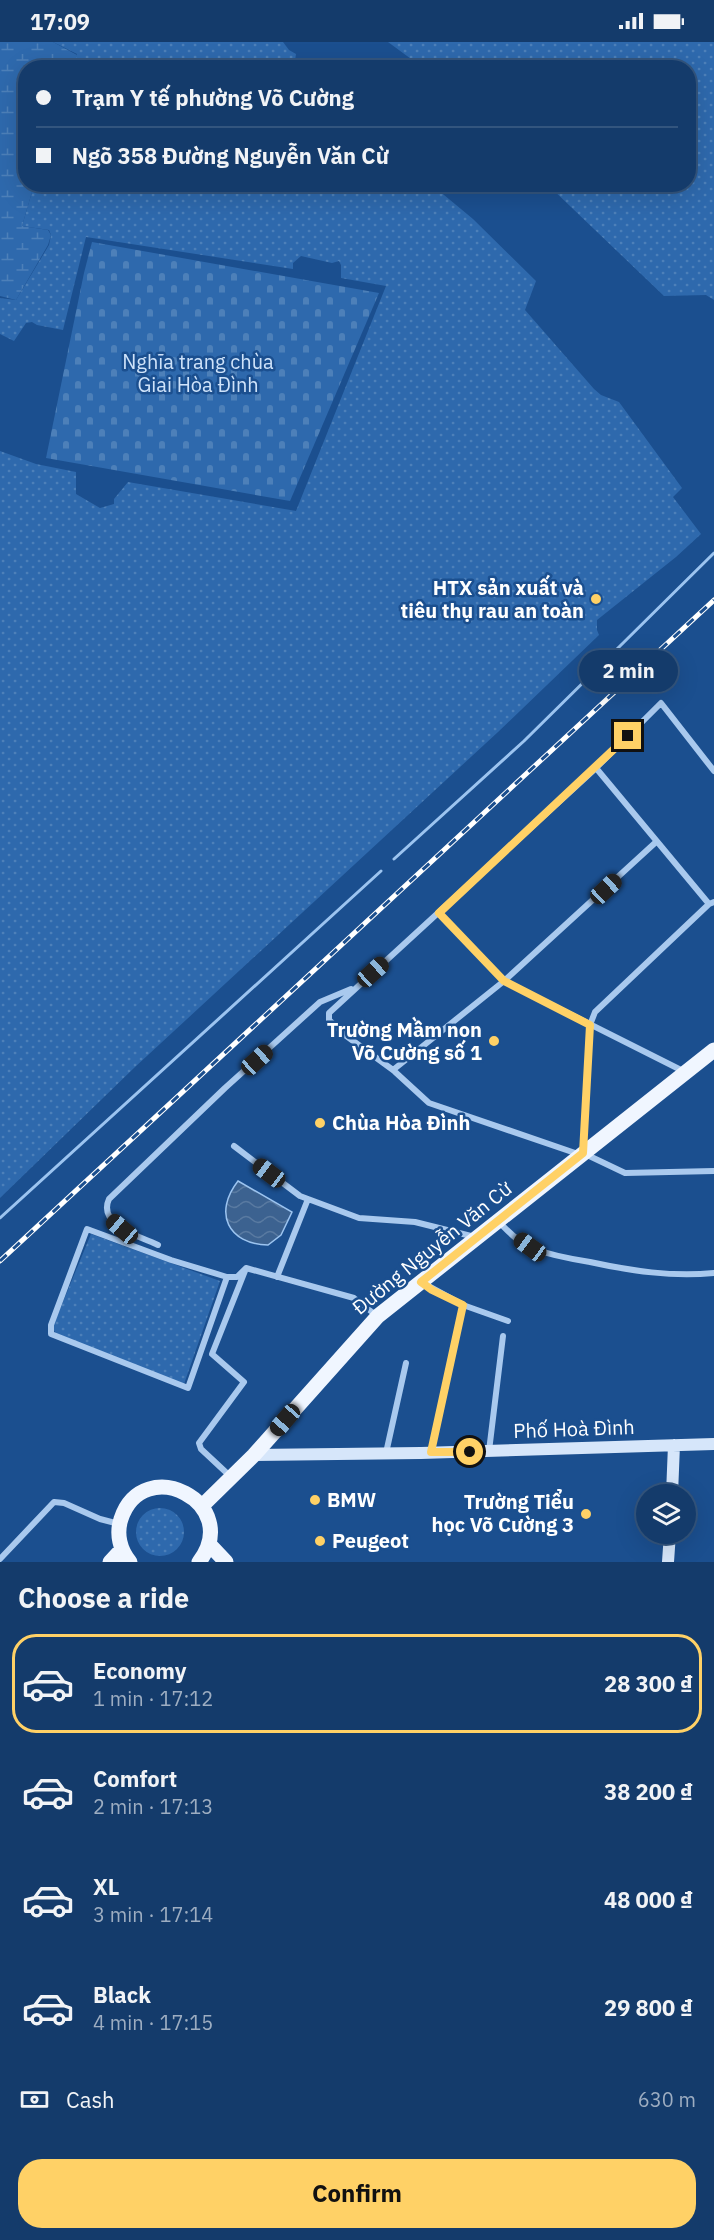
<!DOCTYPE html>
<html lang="en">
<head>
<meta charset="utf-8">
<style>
  body { margin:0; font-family:"IBM Plex Sans",sans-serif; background:#1d4271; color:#f1f3f6; height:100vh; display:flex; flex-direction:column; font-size:22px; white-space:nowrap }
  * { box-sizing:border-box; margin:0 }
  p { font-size:20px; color:#9dadc1 }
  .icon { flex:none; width:33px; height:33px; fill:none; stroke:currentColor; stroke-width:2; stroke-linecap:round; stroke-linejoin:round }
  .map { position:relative; height:1520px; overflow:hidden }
  .panel { display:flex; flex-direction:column; background:#143b6b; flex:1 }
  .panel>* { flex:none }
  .banner { position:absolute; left:18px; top:18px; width:678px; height:132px; border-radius:24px; box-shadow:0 6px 24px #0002,0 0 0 2px #33557e; display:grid; align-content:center; height:132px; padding:0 18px; background:#143b6b }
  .tools { position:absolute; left:636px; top:1442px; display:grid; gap:12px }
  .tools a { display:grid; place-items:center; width:60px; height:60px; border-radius:50%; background:#143b6b; box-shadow:0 6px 24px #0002,0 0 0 2px #33557e; font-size:30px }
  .end { position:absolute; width:27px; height:27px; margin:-14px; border:8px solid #ffd166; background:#111; box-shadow:0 0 0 3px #111 }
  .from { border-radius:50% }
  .bubble { position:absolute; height:42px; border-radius:21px; background:#143b6b; box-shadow:0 6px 24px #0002,0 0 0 2px #33557e; font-size:20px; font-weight:800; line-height:42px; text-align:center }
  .car { position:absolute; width:18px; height:36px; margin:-18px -9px; border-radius:8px; box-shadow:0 0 4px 2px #0007; background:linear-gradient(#222 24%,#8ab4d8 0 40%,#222 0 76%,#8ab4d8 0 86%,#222 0) }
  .banner b { display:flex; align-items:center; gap:21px; height:57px; font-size:22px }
  .banner b+b { border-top:2px solid #33557e }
  .banner i { width:15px; height:15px; background:#f1f3f6 }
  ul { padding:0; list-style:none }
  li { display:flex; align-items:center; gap:18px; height:99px; margin:0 12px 9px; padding:0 6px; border:3px solid transparent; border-radius:24px }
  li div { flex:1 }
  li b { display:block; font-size:22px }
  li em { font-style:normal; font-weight:800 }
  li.active { border-color:#ffd166 }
  li>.icon { width:54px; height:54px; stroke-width:1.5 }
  h2 { padding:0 18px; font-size:27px; line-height:72px }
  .pay { display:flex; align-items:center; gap:15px; height:66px; padding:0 18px; font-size:22px }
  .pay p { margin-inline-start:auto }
  .primary-button { display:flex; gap:12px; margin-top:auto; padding:12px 18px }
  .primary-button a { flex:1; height:69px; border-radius:24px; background:#ffd166; color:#111; font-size:24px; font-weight:800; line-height:69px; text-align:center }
  .status { display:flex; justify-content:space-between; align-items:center; height:42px; padding:0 30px; background:#143b6b; direction:ltr }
  .status svg { height:16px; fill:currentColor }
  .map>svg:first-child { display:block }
  .grass { fill:url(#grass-dots) }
  .wetland { fill:url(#wetland-marsh) }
  .cemetery { fill:url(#cemetery-stones) }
  .water { fill:url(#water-waves); stroke:#9cc4f0; stroke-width:1.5 }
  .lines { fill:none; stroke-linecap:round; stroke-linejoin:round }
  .stream { stroke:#9cc4f0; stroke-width:3 }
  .street { stroke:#a9c9ee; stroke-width:6 }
  .secondary { stroke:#d6e6fa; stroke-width:12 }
  .primary { stroke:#f0f6ff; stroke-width:15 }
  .rail-casing { stroke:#fff; stroke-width:5 }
  .rail { stroke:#1b4f8f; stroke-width:3; stroke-dasharray:9; stroke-linecap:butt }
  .route { stroke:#ffd166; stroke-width:8 }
  .poi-dot { fill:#ffd166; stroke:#1b4f8f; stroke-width:2 }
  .labels { text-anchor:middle; stroke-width:5; stroke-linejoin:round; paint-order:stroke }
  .park-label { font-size:20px; fill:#cfe3fa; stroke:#1b4f8f }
  .poi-label { font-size:20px; font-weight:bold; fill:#fff; stroke:#1b4f8f; text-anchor:end }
  .street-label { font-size:20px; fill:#fff; stroke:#1b4f8f }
</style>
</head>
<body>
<div class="status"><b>17:09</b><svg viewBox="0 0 49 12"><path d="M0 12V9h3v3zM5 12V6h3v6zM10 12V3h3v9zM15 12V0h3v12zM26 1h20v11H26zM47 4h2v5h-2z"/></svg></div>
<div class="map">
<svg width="714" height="1520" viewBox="0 0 714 1520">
  <defs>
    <pattern id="grass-dots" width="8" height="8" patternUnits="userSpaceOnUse" patternTransform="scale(1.5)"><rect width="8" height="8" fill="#2e69ad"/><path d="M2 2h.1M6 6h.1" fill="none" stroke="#4d80b9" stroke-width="1.8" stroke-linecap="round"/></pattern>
    <pattern id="wetland-marsh" width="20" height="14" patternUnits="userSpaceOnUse" patternTransform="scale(1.5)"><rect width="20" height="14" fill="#2e69ad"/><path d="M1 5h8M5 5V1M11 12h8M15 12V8" fill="none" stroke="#4d80b9"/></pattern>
    <pattern id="cemetery-stones" width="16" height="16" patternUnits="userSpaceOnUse" patternTransform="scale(1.5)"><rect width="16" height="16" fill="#2e69ad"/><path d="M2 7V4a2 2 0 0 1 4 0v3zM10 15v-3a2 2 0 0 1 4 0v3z" fill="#4d80b9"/></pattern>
    <pattern id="water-waves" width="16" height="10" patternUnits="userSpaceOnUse" patternTransform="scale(1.5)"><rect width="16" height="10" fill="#3c6290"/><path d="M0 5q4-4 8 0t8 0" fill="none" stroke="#597aa1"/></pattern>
  </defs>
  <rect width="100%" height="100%" fill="#1b4f8f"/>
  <path class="grass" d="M 53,0 L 283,0 L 289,8 L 296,12 L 294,25 L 73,26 L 77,12 Z
    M 388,0 L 714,0 L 714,258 L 706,253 L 664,254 L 548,143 L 688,142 L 688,26 L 422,25 Z
    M 34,143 L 432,143 L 473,177 L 536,239 L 525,268 L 594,347 L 601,353 L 619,360 L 682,446 L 673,455 L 701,492 L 676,515 L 597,578 L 597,588 L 599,593 L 498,690 L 135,1025 L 0,1156 L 0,409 L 36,422 L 76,430 L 76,452 L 100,466 L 114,462 L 114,457 L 128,440 L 296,469 L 386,244 L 341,236 L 341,223 L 339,219 L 332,221 L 301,214 L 293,221 L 293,227 L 86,195 L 63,288 L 37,283 L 32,280 L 26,281 L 14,299 L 0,292 L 0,256 L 16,258 L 49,203 L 51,193 L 49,188 L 22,184 Z
    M 91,1192 L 220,1239 L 184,1342 L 57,1293 L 53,1287 L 53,1284 Z
    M136 1490a24 24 0 1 1 48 0a24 24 0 1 1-48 0Z"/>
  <path class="wetland" d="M 0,0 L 53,0 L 77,13 L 73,25 L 26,26 L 26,142 L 34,143 L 22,184 L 48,188 L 51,193 L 48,203 L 16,258 L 0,254 Z"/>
  <path class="cemetery" d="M 92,200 L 379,251 L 290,459 L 46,416 L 84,231 Z"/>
  <path class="water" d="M 238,1139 L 292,1170 L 281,1193 L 268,1203 C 228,1202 213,1171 238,1139 Z"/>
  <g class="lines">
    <path class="stream" d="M 617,607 L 714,511
      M 394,817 L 524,699 L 604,620
      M 0,1176 L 381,829"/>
    <path class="street" d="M 596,726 L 709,862
      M 714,860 L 709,862 L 595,970 L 590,983 L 583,1111 L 625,1131 L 714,1129
      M 439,871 L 504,939 L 685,1030
      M 393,1028 L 504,939 L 656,800
      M 234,1104 L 300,1154 L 359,1176 L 415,1180 L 475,1195
      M 581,1113 L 429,1061 L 393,1028 L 345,993 L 329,978 L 329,971 L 596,726 L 661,661 L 714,729
      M 499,1180 C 508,1189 519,1201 531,1206 C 550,1213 571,1217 590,1220 C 632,1229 671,1235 714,1231
      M 158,1203 C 141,1195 97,1183 109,1157 L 225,1046 L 320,960 L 351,947
      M 227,1235 L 188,1346 L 51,1292 L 51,1283 L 87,1187 L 171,1218 L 227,1235 L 237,1235 L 246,1226 L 354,1256 L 377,1274
      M 277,1235 L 308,1157
      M 421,1240 L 463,1263 L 431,1410
      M 463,1263 L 508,1279
      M 489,1409 L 503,1294
      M 386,1411 L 406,1321
      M 231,1435 L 201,1407 L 199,1401 L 244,1340 L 212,1312 L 245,1229
      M 0,1517 L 54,1460 L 64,1461 L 100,1477 L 119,1482"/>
    <path class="secondary" d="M 254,1413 L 421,1411 L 714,1402
      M 672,1452 L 674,1403
      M 668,1520 L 670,1491"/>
    <path class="primary" d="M 202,1464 L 254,1413 L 378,1274 L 714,1008
      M 209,1502 L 226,1520
      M 110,1520 L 122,1507
      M 130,1520 C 120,1508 116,1492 121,1477 C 143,1410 244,1461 199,1520"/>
    <g class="rail-casing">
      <path id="rail" d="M 0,1219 L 714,558"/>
    </g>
    <use href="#rail" class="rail"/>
  </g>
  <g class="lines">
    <path class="route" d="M 470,1410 L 431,1410 L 463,1263 L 432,1248 L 421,1240 L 583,1111 L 590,983 L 504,939 L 439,871 L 628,694"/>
  </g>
  <g class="poi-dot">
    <circle cx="596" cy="557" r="6"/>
    <circle cx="494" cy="999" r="6"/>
    <circle cx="320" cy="1081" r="6"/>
    <circle cx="315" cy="1458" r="6"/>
    <circle cx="586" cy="1472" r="6"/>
    <circle cx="320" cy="1499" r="6"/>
  </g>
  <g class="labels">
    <g class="park-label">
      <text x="198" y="327">Nghĩa trang chùa<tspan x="198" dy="23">Giai Hòa Đình</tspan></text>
    </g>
    <g class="poi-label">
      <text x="584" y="553">HTX sản xuất và<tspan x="584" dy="23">tiêu thụ rau an toàn</tspan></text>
      <text x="482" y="995">Trường Mầm non<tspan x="482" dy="23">Võ Cường số 1</tspan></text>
      <text x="332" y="1088" text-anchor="start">Chùa Hòa Đình</text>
      <text x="327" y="1465" text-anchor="start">BMW</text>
      <text x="574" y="1467">Trường Tiểu<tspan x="574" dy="23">học Võ Cường 3</tspan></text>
      <text x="332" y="1506" text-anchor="start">Peugeot</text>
    </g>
    <g class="street-label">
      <text transform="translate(432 1206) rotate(-39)" y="7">Đường Nguyễn Văn Cừ</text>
      <text transform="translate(574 1387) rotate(-2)" y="7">Phố Hoà Đình</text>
    </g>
  </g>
</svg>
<div class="tools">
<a><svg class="icon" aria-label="layers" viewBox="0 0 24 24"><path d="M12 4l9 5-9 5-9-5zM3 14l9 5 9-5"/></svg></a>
</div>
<i class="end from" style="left:470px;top:1410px"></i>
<i class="end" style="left:628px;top:694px"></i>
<div class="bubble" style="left:579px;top:608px;width:99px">2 min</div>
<i class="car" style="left:606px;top:847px;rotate:47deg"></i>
<i class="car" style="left:373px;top:930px;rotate:48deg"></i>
<i class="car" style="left:257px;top:1018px;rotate:48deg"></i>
<i class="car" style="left:269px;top:1131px;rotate:307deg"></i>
<i class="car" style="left:122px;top:1187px;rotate:310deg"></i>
<i class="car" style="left:530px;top:1205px;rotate:306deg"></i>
<i class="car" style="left:285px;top:1378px;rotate:221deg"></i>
<div class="banner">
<b><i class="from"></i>Trạm Y tế phường Võ Cường</b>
<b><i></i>Ngõ 358 Đường Nguyễn Văn Cừ</b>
</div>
</div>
<section class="panel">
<h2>Choose a ride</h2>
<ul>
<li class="active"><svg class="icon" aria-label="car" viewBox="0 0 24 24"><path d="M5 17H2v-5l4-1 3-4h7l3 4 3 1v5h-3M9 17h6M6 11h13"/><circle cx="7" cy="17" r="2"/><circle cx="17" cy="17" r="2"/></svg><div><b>Economy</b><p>1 min · 17:12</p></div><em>28 300 ₫</em></li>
<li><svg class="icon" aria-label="car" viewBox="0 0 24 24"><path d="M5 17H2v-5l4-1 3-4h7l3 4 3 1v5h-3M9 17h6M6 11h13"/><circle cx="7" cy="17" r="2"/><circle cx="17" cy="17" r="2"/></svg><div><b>Comfort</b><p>2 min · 17:13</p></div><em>38 200 ₫</em></li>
<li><svg class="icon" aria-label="car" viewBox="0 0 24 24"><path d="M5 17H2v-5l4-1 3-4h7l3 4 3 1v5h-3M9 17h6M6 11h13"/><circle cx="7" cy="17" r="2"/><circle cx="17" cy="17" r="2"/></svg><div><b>XL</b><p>3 min · 17:14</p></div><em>48 000 ₫</em></li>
<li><svg class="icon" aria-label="car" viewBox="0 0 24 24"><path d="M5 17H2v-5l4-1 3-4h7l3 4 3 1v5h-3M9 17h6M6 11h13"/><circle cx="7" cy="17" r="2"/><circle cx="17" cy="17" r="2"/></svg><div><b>Black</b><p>4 min · 17:15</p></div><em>29 800 ₫</em></li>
</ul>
<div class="pay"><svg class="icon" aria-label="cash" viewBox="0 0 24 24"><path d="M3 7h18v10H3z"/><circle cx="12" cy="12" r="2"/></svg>Cash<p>630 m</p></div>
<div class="primary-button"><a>Confirm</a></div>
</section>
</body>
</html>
